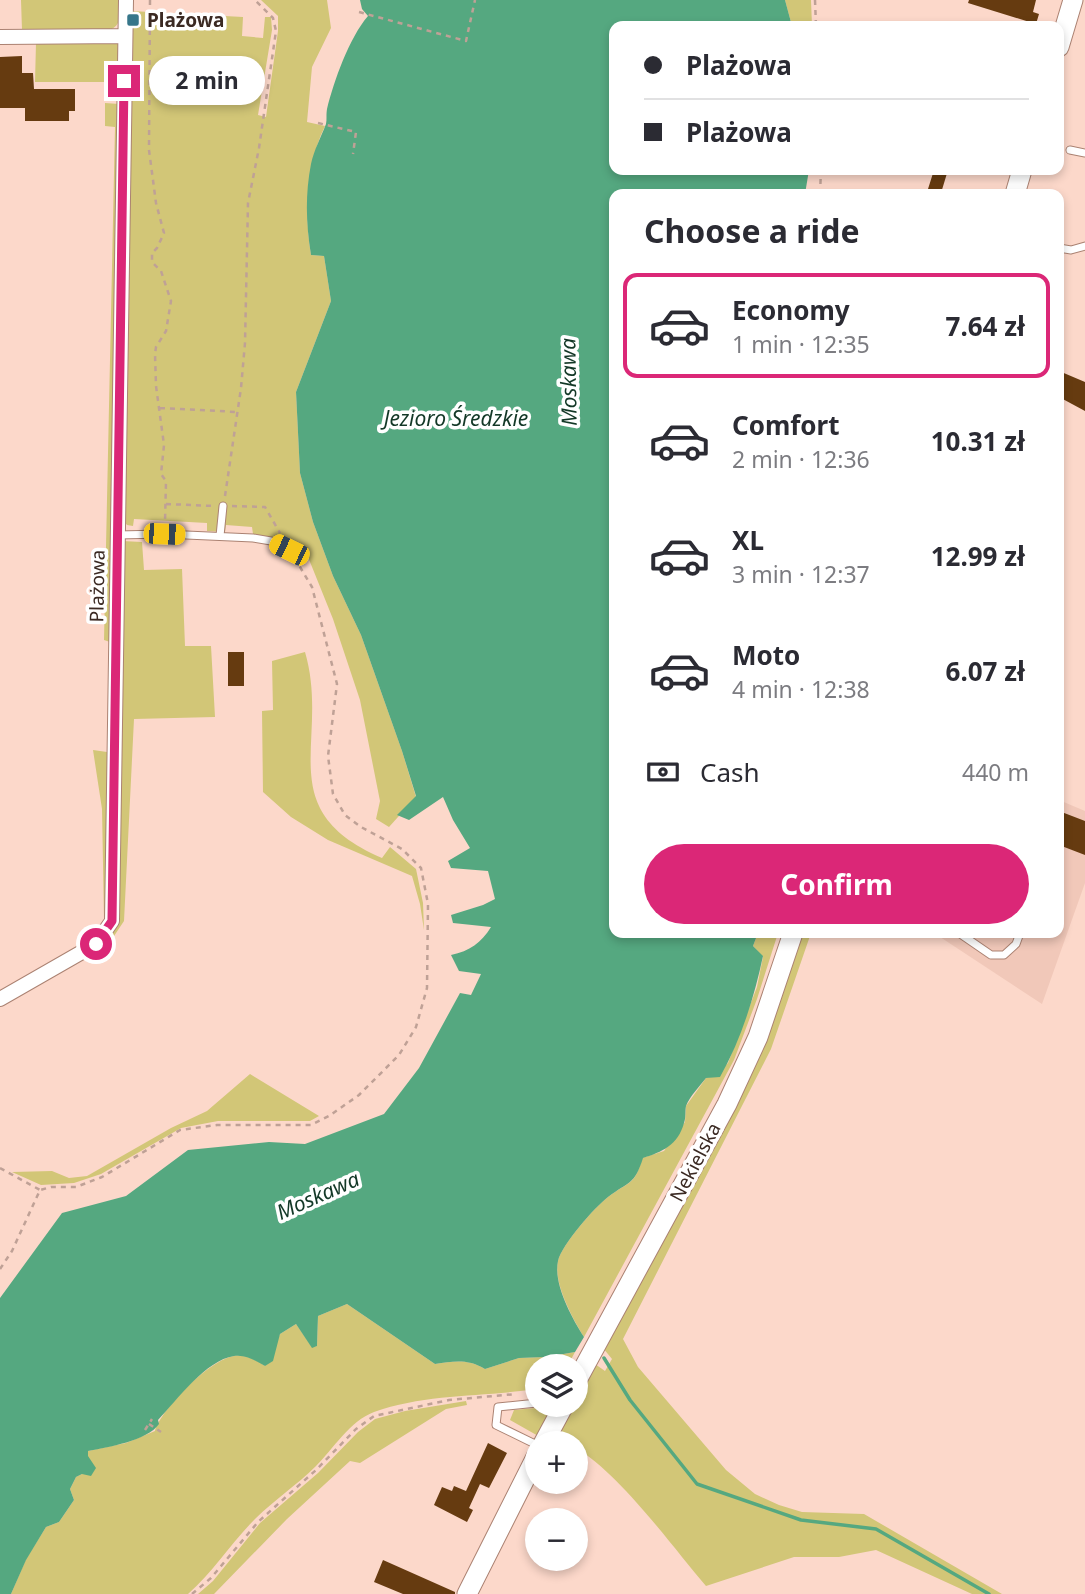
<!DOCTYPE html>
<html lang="en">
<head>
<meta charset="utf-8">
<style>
  body { margin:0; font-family:"Noto Sans",sans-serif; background:#f2f2f3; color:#2b2b33; height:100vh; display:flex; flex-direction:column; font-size:26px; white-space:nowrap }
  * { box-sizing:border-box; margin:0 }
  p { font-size:23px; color:#7c7c81 }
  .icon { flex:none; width:38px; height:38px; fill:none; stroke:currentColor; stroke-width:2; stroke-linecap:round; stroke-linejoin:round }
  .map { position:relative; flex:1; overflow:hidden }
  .side { position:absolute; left:609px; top:189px; width:455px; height:749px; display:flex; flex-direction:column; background:#fff; border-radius:14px; box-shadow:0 4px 10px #0003 }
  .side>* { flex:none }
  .guide { position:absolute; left:609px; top:21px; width:455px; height:154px; border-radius:14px; box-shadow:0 4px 10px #0003; display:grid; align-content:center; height:154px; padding:0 35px; background:#fff }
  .tools { position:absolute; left:525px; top:1354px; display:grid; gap:14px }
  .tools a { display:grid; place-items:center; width:63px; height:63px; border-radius:50%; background:#fff; box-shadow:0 4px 10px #0003; font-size:35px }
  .end { position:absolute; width:32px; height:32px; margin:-16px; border:9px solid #db2777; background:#fff; box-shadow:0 0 0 4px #fff }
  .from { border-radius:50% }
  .bubble { position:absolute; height:49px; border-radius:24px; background:#fff; box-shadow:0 4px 10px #0003; font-size:23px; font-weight:700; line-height:49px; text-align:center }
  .car { position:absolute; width:21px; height:42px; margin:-21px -10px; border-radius:9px; box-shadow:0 0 5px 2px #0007; background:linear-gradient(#f5c518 24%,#345 0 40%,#f5c518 0 76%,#345 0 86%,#f5c518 0) }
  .guide b { display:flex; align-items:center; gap:24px; height:66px; font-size:26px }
  .guide b+b { border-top:2px solid #e1e1e2 }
  .guide i { width:18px; height:18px; background:#2b2b33 }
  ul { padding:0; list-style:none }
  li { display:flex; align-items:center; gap:21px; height:105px; margin:0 14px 10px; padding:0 21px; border:4px solid transparent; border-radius:14px }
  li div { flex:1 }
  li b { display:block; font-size:26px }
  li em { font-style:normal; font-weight:700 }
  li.selected { border-color:#db2777 }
  li>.icon { width:63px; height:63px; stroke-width:1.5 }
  h2 { padding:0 35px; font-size:32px; line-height:84px }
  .pay { display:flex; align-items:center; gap:18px; height:77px; padding:0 35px; font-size:26px }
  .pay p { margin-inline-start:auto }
  .cta { display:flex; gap:14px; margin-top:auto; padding:14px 35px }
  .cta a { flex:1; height:80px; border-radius:42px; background:#db2777; color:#fff; font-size:28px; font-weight:700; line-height:80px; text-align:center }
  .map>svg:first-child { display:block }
  .built { fill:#f1c8b9 }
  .green { fill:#d2c677 }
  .water { fill:#55a880 }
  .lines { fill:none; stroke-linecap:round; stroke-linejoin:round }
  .stream { stroke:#55a880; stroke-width:3.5 }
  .building { fill:#663b10 }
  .service-casing { stroke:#ab8272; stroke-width:9 }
  .minor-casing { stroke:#ab8272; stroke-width:16 }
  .tertiary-casing { stroke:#ab8272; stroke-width:21 }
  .path { stroke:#bfa196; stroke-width:2.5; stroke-dasharray:5 5; stroke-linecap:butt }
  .service { stroke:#fff; stroke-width:7 }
  .minor { stroke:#fff; stroke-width:14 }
  .tertiary { stroke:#fff; stroke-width:19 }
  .route { stroke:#db2777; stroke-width:9 }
  .poi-dot { fill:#36768a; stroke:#fff; stroke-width:2.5 }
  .labels { text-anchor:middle; stroke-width:7; stroke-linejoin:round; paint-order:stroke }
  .poi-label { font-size:19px; font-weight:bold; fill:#3b2a23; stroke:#fff; text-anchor:start }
  .street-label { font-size:19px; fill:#3b2a23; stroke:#fff }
  .water-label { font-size:21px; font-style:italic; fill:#133827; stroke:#fff }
</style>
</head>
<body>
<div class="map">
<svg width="1085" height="1594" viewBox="0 0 1085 1594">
  <rect width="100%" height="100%" fill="#fcd8ca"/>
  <path class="built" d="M 1059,800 L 1085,811 L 1085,883 L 1042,1004 L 934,933 L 1059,933 Z"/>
  <path class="green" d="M 21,0 L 120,0 C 120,14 123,25 108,31 L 22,30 Z
    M 261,0 L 327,0 L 331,28 L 312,67 L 307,122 L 325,126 C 306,165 304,213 311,255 L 324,256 L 331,301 L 296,392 L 300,473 L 313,522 L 333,576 L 361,635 L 402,751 L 416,797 L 389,827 L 376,819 L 380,801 L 360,700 L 333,619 L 306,552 L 294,541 L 253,534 L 252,527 L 226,525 L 225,532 L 207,531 L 207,523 L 134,519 L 133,526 L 127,525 L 123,520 L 131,11 L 243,17 L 242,36 L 263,38 L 265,17 L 271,17 L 272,30 L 258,115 L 266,117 L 278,31 L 278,16 Z
    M 785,0 L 811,0 L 812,26 L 792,26 Z
    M 119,41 L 119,82 L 35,82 L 36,43 Z
    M 105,103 L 119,104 L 110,642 L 104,640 L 115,127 L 105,126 Z
    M 122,541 L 142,542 L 144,570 L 182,569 L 185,646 L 211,646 L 215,717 L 134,719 L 124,921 L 106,948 L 102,945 L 112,933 L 118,920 Z
    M 305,652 C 331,741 269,809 382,858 L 390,847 L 416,869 L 423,903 L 424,930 L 420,904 L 412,876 L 328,840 L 291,817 L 263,792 L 262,711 L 273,710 L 272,661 Z
    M 93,750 L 107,752 L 108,904 L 104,919 L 102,809 Z
    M 758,933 L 778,933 L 757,999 L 734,1060 L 584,1337 C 573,1319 553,1283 558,1261 C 562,1244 595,1207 608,1197 C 629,1181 635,1186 642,1158 L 664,1151 L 685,1122 L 686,1106 L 706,1078 L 714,1076 L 728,1063 L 757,987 L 763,957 L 753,946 Z
    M 799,933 L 811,933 L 771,1049 L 623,1339 L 638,1367 L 726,1470 L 755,1494 L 779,1505 L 802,1512 L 864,1514 L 1002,1594 L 972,1594 L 876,1550 L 839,1557 L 794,1557 L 706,1586 C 671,1545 620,1474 576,1448 L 576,1444 L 551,1444 L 573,1405 L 576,1405 L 576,1400 L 595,1364 L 605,1371 L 612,1359 L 603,1348 Z
    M 250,1074 L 319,1116 L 310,1121 L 218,1121 L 181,1128 L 101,1174 L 74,1183 L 41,1185 L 12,1172 L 52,1171 L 69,1178 L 87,1176 L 171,1128 L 207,1111 Z
    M 347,1304 L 435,1364 C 455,1361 468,1359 485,1369 L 519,1358 L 546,1357 L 575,1352 L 567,1367 L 537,1367 L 537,1389 C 483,1397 427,1393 374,1412 C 350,1421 333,1449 316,1466 C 297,1485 274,1500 255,1519 C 231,1543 214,1571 188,1594 L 11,1594 L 26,1559 L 46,1527 L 59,1522 L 74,1500 L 70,1489 L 76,1477 L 82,1474 L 88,1451 L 126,1443 L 155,1431 C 162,1408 209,1360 234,1356 C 245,1354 256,1360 265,1366 L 280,1334 L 296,1324 L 312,1347 L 317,1346 L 318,1316 Z
    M 466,1401 L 467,1405 L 446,1409 L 360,1463 L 350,1461 L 287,1519 L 214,1594 L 198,1594 L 213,1581 L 260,1523 L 318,1473 L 358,1432 L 375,1419 L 405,1411 Z
    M 557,1406 L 540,1437 L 510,1420 L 514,1410 Z"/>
  <path class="water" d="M 360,0 L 785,0 L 792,26 L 614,26 L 614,170 L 809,170 L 805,194 L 614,194 L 614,933 L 758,933 L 753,946 L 763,956 C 754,998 741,1040 720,1077 L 706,1078 C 700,1086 690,1096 686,1106 C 685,1111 686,1118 684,1123 C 678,1145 662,1152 643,1158 C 634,1186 629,1181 608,1197 C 595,1207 562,1244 558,1261 C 553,1284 572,1318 584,1337 L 575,1352 L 546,1357 L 519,1358 L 485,1369 C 468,1359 455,1361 435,1364 L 347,1304 L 318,1316 L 317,1346 L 312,1348 L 296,1324 L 280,1334 L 273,1361 L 265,1366 C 256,1361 245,1354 234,1356 C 206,1360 177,1400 158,1420 L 159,1424 C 147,1441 108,1447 88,1451 L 88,1456 L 96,1468 L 91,1476 L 82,1474 L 76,1477 L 70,1489 L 74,1500 L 59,1522 L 46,1527 L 26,1560 L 11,1594 L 0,1594 L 0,1298 L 62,1213 L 126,1196 L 188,1150 L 269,1142 L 305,1144 L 384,1114 L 419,1068 L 460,993 L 471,995 L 481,974 L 459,971 L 451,955 C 470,951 481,943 491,927 L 453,923 L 451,915 L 483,905 L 495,899 L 488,871 L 451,868 L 448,861 L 470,848 L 453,820 L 443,797 L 409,820 L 397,815 L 416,796 L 402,751 L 361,635 L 333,576 L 313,522 L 300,473 L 296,392 L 331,301 L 324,256 L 311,255 C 306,224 305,195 311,164 C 314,150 321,137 326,124 C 327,119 326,115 327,109 C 334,81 349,38 368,16 L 362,9 Z"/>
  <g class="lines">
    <path class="stream" d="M 604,1358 L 630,1400 L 697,1484 L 801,1520 L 876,1529 L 989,1594"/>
  </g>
  <path class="building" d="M 969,0 L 1036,0 L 1033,12 L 1039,14 L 1036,24 L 968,3 Z
    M 22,56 L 22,73 L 33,73 L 34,89 L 75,89 L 75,111 L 69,111 L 69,121 L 25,121 L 25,108 L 0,108 L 0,57 Z
    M 934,170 L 948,170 L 941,193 L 928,189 Z
    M 1059,371 L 1085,382 L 1085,411 L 1059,397 Z
    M 228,652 L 244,652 L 244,686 L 228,686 Z
    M 1059,811 L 1085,821 L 1085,855 L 1059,845 Z
    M 488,1443 L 507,1453 L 489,1488 L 480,1484 L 469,1508 L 473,1510 L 467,1522 L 434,1505 L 442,1487 L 452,1491 L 454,1486 L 466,1491 Z
    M 383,1560 L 455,1592 L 455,1594 L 403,1594 L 374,1582 Z"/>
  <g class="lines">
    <g class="service-casing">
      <path id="service" d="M 1070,150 L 1085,153
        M 1059,248 L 1071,250 L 1085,246
        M 117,535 L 164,534 L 253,538 L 271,541 L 289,550
        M 220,536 L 223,506
        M 959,933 L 991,955 L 1004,955 L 1016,944 L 1020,933
        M 537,1403 L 498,1407 L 496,1425 L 537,1445"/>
    </g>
    <g class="minor-casing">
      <path id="minor" d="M 0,37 L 125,36
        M 0,999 L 96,944 L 112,921 L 126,0"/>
    </g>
    <g class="tertiary-casing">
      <path id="tertiary" d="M 1059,47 L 1073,0
        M 1015,194 L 1022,170
        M 576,1382 L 727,1104 L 758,1037 L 793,933
        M 543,1444 L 564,1405
        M 467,1594 L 537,1455"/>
    </g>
    <path class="path" d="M 150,0 L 149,150 L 156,203 L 164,233 L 157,248 L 152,253 L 152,262 L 161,271 L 171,301 L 166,331 L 156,347 L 155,354 L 156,386 L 164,445 L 161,474 L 166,481 L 165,523
      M 815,0 L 816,26
      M 359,12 L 466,41 L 475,0
      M 318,123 L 356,132 L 353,154
      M 820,194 L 821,170
      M 160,408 L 237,412
      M 225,496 L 241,388 L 245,343 L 248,203 L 259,148 L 276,31 L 273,18 L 255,0
      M 166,504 L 215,506
      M 232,506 L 265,507 L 280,533
      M 0,1168 L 40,1190
      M 0,1269 L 12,1251 L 40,1190 L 51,1187 L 76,1187 L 102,1177 L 180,1130 L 217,1125 L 311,1125 L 329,1116 L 359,1095 L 399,1055 L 416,1027 L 427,988 L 428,904 L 421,868 L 402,849 L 361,827 L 345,815 L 333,794 L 328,756 L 337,684 L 312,587 L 294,557
      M 149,1424 L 161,1432
      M 145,1430 L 152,1419
      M 192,1594 L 211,1578 L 258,1522 L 316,1470 L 356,1429 L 374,1416 L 449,1400 L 516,1394"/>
    <use href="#service" class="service"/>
    <use href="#minor" class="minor"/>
    <use href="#tertiary" class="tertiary"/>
  </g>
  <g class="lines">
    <path class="route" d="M 96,944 L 112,921 L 124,81"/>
  </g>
  <rect class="poi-dot" x="126" y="13" width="14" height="14" rx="3.5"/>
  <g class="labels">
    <g class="poi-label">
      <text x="147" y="27">Plażowa</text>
    </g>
    <g class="street-label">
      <text transform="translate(97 586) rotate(-89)" y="7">Plażowa</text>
      <text transform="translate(695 1162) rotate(-62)" y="7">Nekielska</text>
    </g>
    <g class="water-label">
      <text transform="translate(569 382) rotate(-91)" y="7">Moskawa</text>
      <text x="456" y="426">Jezioro Średzkie</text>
      <text transform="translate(318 1196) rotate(-24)" y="7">Moskawa</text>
    </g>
  </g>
</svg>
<div class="tools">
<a><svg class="icon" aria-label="layers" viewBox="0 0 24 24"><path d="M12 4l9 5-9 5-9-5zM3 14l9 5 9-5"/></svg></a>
<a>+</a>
<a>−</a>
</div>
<i class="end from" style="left:96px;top:944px"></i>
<i class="end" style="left:124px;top:81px"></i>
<div class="bubble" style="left:149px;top:56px;width:116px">2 min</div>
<i class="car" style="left:164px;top:534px;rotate:92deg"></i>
<i class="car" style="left:289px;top:550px;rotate:296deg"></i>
<div class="guide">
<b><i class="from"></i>Plażowa</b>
<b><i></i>Plażowa</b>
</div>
<section class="side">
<h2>Choose a ride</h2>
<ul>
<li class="selected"><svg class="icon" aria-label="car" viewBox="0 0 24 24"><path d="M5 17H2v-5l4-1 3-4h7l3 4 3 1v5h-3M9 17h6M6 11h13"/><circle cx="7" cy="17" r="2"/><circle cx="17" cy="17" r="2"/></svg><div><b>Economy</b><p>1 min · 12:35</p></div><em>7.64 zł</em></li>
<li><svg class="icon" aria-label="car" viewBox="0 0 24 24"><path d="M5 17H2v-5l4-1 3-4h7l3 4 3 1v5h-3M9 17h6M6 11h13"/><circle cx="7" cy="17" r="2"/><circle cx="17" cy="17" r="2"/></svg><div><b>Comfort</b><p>2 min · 12:36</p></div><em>10.31 zł</em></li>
<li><svg class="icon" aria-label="car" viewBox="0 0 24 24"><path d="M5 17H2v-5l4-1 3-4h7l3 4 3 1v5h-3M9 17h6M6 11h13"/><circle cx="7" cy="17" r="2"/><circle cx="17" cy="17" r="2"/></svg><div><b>XL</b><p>3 min · 12:37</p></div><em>12.99 zł</em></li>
<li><svg class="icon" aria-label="car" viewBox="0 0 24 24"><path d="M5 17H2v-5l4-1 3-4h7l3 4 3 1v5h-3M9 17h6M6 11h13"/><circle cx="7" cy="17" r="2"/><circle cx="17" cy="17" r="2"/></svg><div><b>Moto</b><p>4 min · 12:38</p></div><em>6.07 zł</em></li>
</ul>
<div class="pay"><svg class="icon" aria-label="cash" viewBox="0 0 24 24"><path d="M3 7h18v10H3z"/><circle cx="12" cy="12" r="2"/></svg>Cash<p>440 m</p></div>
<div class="cta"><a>Confirm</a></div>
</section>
</div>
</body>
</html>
